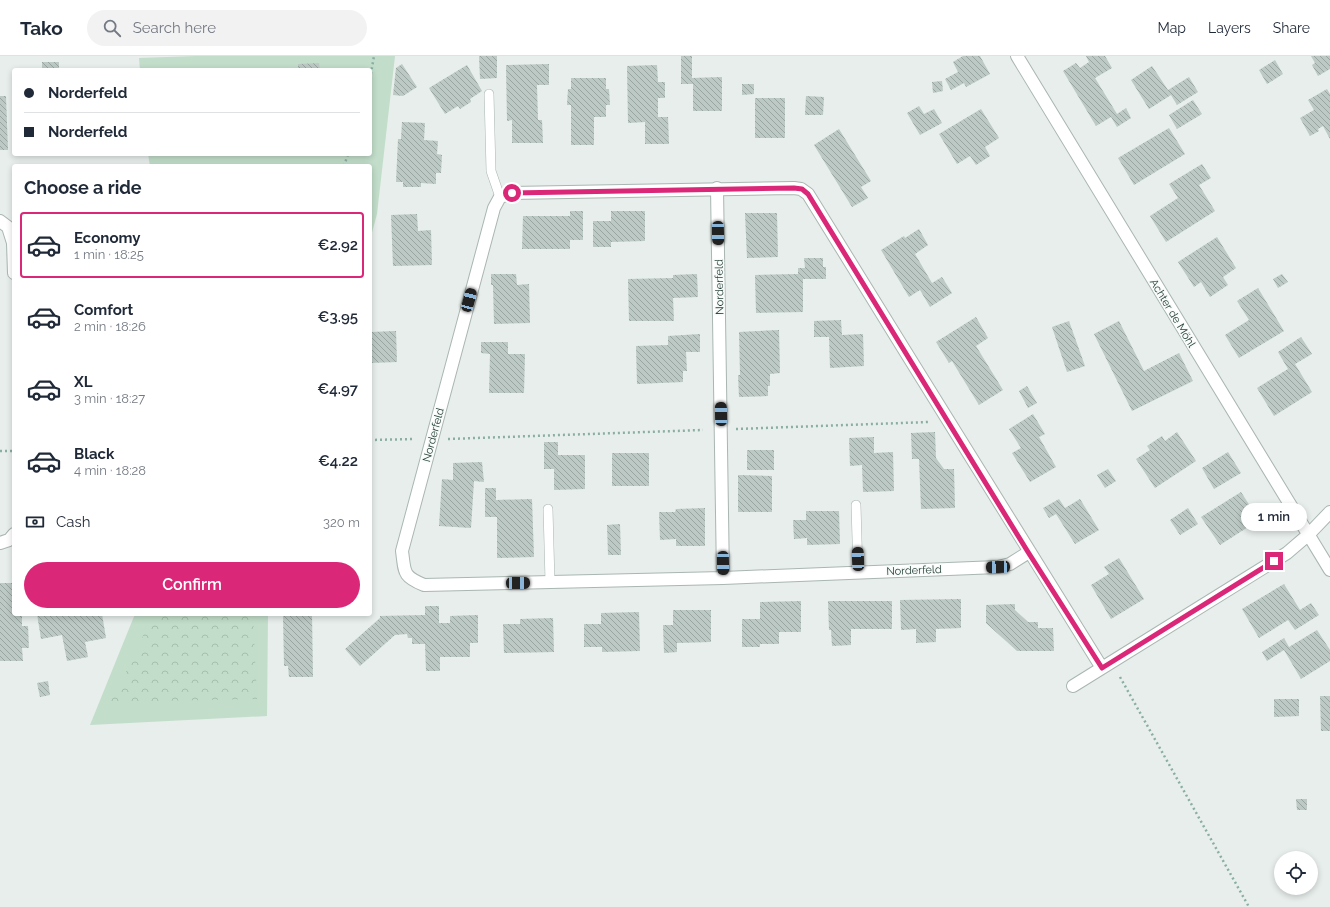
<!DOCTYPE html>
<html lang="en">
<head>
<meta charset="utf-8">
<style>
  body { margin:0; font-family:Raleway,sans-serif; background:#f2f2f3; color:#1f2937; height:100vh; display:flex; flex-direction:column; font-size:15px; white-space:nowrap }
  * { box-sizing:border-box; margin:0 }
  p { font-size:13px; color:#747a83 }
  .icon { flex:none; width:22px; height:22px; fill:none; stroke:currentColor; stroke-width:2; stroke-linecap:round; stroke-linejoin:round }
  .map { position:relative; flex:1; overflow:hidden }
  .panel { position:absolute; left:12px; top:108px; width:360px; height:452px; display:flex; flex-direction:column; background:#fff; border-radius:4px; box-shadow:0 2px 6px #0003 }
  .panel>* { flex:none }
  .hud { position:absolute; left:12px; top:12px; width:360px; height:88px; border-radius:4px; box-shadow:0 2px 6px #0003; display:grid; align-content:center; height:88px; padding:0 12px; background:#fff }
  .tools { position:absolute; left:1274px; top:795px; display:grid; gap:8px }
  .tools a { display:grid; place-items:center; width:44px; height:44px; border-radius:50%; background:#fff; box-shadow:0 2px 6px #0003; font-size:20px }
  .end { position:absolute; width:18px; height:18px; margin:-9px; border:5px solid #db2777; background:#fff; box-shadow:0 0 0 2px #fff }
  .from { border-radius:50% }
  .bubble { position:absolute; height:28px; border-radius:14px; background:#fff; box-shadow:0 2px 6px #0003; font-size:13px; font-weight:600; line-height:28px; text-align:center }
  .car { position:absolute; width:12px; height:24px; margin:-12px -6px; border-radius:5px; box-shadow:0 0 3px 1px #0007; background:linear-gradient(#222 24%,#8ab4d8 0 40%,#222 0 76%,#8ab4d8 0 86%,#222 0) }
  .hud b { display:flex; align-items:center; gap:14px; height:38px; font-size:15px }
  .hud b+b { border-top:1px solid #e0e1e3 }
  .hud i { width:10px; height:10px; background:#1f2937 }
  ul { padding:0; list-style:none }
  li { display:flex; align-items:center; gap:12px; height:66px; margin:0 8px 6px; padding:0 4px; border:2px solid transparent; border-radius:4px }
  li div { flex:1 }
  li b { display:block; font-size:15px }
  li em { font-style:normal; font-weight:600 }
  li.on { border-color:#db2777 }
  li>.icon { width:36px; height:36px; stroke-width:1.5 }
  h2 { padding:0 12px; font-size:18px; line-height:48px }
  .pay { display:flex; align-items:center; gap:10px; height:44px; padding:0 12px; font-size:15px }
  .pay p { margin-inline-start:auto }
  .action { display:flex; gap:8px; margin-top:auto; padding:8px 12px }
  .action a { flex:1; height:46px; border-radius:24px; background:#db2777; color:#fff; font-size:16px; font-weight:600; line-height:46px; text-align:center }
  header { display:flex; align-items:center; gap:24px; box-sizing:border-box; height:56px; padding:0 20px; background:#fff; border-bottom:1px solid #e0e1e3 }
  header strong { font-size:19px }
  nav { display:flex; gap:22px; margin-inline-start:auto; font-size:14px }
  .search { width:280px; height:36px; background:#f2f2f3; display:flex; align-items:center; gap:10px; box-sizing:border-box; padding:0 14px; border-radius:22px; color:#747a83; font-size:15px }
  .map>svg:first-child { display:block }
  .grass { fill:#c2ddca }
  .park { fill:url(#park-crowns) }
  .building { fill:url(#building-back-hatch) }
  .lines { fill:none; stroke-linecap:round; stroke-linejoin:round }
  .service-casing { stroke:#aab6b2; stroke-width:10 }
  .minor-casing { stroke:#aab6b2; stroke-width:14 }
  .path { stroke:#8aaea3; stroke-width:2.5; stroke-dasharray:2 3; stroke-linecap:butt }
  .service { stroke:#fff; stroke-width:9 }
  .minor { stroke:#fff; stroke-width:12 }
  .route { stroke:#db2777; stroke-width:5 }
  .labels { text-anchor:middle; stroke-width:3; stroke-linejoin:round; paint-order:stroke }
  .street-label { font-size:11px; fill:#273f39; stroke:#f7fbf9 }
</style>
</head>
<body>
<header>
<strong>Tako</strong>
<div class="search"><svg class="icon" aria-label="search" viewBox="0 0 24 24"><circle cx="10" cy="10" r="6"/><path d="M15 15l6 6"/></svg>Search here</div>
<nav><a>Map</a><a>Layers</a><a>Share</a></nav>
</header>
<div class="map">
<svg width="1330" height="851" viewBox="0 0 1330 851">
  <defs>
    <pattern id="park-crowns" width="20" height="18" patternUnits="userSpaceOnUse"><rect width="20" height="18" fill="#c2ddca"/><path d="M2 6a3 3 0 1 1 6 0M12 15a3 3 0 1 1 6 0" fill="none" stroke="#a7bfae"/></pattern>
    <pattern id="building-back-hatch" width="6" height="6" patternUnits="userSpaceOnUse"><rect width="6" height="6" fill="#bcc9c4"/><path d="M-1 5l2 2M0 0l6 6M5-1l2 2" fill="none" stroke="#99a5a0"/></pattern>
  </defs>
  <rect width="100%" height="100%" fill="#e7eeeb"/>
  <path class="grass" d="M 196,0 L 395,0 L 377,158 L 370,184 L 370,110 L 150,110 L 148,98 L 370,98 L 370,14 L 140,14 L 139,2 Z
    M 135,558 L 268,558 L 267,660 L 90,669 Z"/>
  <path class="park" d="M 151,558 L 253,558 L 257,643 L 108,646 L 136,599 Z"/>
  <path class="building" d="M 479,0 L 497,0 L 497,22 L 480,23 Z
    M 681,0 L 692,0 L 692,22 L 722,21 L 722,55 L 693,55 L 693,28 L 681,28 Z
    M 963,0 L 980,0 L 990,18 L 966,31 L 964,27 L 951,34 L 945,23 L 958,16 L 953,6 Z
    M 1086,0 L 1105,0 L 1112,12 L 1095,22 L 1117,58 L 1126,52 L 1131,62 L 1117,71 L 1111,61 L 1096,70 L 1063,15 L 1076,7 L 1080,12 L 1089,6 Z
    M 1311,0 L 1330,0 L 1330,13 L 1318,20 L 1312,9 L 1315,7 Z
    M 1275,4 L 1283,18 L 1267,28 L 1259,14 Z
    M 42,6 L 59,6 L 59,14 L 42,14 Z
    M 319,7 L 320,14 L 298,14 L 298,8 Z
    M 402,8 L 417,31 L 403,40 L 393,39 L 396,12 Z
    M 549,8 L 549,29 L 537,29 L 538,64 L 542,64 L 543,87 L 512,87 L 512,64 L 507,65 L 506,9 Z
    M 467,9 L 482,35 L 470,43 L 471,46 L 460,53 L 458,50 L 445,58 L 429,32 Z
    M 657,9 L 658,26 L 665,26 L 665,42 L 658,42 L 658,61 L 668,61 L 669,88 L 645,88 L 645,66 L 628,67 L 627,10 Z
    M 1152,10 L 1168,34 L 1189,21 L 1198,36 L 1177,49 L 1171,39 L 1149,53 L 1131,24 Z
    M 571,22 L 606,22 L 606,33 L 609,33 L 610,49 L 606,49 L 606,61 L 594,61 L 594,89 L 571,89 L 571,49 L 567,49 L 568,33 L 571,33 Z
    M 942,25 L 943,35 L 933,37 L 932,26 Z
    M 742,28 L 754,28 L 754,38 L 742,39 Z
    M 1327,33 L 1330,38 L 1330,83 L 1323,70 L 1318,73 L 1319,75 L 1310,80 L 1300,62 L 1314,54 L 1308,44 Z
    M 0,40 L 6,40 L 8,94 L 0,94 Z
    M 806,40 L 824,41 L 823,59 L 805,59 Z
    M 755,42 L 785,42 L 785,82 L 755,82 Z
    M 1193,44 L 1202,58 L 1177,73 L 1169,59 Z
    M 919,50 L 924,58 L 934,53 L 942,67 L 920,79 L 907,57 Z
    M 981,53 L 999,82 L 985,91 L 990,100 L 976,109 L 970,100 L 957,108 L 939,78 Z
    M 402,66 L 425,67 L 424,84 L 438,85 L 437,98 L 442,99 L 441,117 L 436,117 L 436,128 L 421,127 L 421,131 L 403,131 L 403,126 L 396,126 L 398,83 L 401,83 Z
    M 1169,72 L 1185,98 L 1134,129 L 1118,102 Z
    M 839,73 L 871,125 L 861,131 L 868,142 L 852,151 L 814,89 Z
    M 1202,108 L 1211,122 L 1199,129 L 1215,155 L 1166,186 L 1150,160 L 1178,142 L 1169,128 Z
    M 570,155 L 583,155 L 583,184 L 570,184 L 570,193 L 522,193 L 523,160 L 570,160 Z
    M 611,155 L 645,155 L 645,185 L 611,186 L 611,191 L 593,191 L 593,165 L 611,165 Z
    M 745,157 L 777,157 L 778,201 L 747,202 Z
    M 417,158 L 418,175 L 431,174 L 432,209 L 393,210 L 391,159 Z
    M 919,173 L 928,189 L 915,198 L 932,227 L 942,221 L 952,237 L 930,251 L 920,234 L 909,241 L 881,194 L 904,180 L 905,182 Z
    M 1217,181 L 1236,212 L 1223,221 L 1228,229 L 1210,241 L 1201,226 L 1194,231 L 1178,206 Z
    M 804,202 L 823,202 L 823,211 L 826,211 L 826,223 L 803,223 L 803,256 L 756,257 L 755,219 L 798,218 L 798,212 L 805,212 Z
    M 491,218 L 516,218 L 517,229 L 529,228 L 530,267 L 494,268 L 493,229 L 491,229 Z
    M 697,218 L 698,241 L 673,242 L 674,265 L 629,265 L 628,223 L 673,222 L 673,219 Z
    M 1282,218 L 1288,226 L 1278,232 L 1273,223 Z
    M 1258,232 L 1284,275 L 1239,302 L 1225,279 L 1249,264 L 1237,245 Z
    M 976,261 L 988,282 L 976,290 L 1003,334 L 979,349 L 952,305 L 949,307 L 936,286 Z
    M 841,264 L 842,279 L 863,278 L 864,310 L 830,312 L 829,281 L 814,281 L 814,265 Z
    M 1069,265 L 1085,310 L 1067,316 L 1052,271 Z
    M 1119,265 L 1144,315 L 1179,297 L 1193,325 L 1132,355 L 1094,278 Z
    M 779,274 L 780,317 L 770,318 L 770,330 L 768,330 L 768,340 L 739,341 L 738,319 L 740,319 L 739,276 Z
    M 396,275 L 397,306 L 370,307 L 370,276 Z
    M 700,278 L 700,296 L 686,296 L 687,315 L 683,315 L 683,326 L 637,328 L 636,290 L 668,289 L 668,280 Z
    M 1301,281 L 1312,298 L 1295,308 L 1312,336 L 1274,360 L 1257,332 L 1288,313 L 1278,296 Z
    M 481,286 L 508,286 L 508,298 L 525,298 L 524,337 L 489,337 L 490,298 L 481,297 Z
    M 1027,330 L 1037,347 L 1028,352 L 1019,335 Z
    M 1033,358 L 1045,378 L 1039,381 L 1056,411 L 1030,426 L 1012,397 L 1021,392 L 1009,373 Z
    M 935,376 L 936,402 L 944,413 L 954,413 L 955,452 L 921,453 L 919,403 L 912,403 L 911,377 Z
    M 1177,376 L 1196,405 L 1155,432 L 1136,403 L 1150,394 L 1147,390 L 1162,380 L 1165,385 Z
    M 874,381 L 874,397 L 893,396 L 894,435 L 863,436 L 862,409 L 850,410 L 849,382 Z
    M 544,386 L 558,386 L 558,399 L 585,399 L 585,433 L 554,434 L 554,413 L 544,413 Z
    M 747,394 L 774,394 L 774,414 L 747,414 Z
    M 1228,396 L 1241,417 L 1214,433 L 1202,412 Z
    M 612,397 L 649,397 L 649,430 L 612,430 Z
    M 482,406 L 484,426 L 474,425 L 471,472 L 439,470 L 442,423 L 453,424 L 453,407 Z
    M 1108,413 L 1116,425 L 1105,432 L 1097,419 Z
    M 738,419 L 772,420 L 772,456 L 738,456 Z
    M 485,432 L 496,432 L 496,444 L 532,443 L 534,501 L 497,502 L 497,461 L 485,461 Z
    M 1241,436 L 1259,464 L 1220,489 L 1201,461 Z
    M 1059,443 L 1065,452 L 1080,443 L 1099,474 L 1075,488 L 1056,458 L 1049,462 L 1043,452 Z
    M 705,452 L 705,490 L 676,490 L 676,483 L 660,484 L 659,456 L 675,456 L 676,453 Z
    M 1188,452 L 1198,468 L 1180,479 L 1170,464 Z
    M 806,455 L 839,455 L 840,488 L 807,489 L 807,482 L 794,483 L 793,464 L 806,464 Z
    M 620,468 L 621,499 L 608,499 L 607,469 Z
    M 1119,502 L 1144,543 L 1111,563 L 1091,529 L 1109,518 L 1104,511 Z
    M 0,527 L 12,527 L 12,546 L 14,546 L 14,558 L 22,558 L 22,570 L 28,570 L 29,592 L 22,592 L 23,605 L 0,605 Z
    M 1284,528 L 1300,554 L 1311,547 L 1319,559 L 1295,574 L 1288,564 L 1259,582 L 1242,553 Z
    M 961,543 L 961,572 L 936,573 L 936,586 L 916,587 L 916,573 L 901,574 L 900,544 Z
    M 801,545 L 801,576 L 779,576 L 779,588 L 760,588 L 760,591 L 742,591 L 742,563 L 760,563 L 760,546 Z
    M 828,545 L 892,545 L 892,573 L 851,573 L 851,589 L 832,590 L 831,574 L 829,574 Z
    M 1015,548 L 1015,554 L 1028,566 L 1038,566 L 1038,572 L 1053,572 L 1054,595 L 1017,595 L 986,567 L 986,549 Z
    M 425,550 L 439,550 L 439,567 L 450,567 L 450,560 L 478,559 L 478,587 L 470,587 L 470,601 L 440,601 L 440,615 L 426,615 L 425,588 L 412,588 L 412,582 L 408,582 L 407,578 L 395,579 L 360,610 L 345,593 L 380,562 L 380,560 L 425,559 Z
    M 673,554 L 711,554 L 711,586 L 677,587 L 677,596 L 664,597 L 663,569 L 673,569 Z
    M 639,556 L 640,595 L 602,596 L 602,591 L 584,591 L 584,568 L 601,568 L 601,557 Z
    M 37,558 L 102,558 L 106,582 L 85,586 L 88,601 L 67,605 L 62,579 L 41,583 Z
    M 283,558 L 312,558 L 313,621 L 289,621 L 288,610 L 284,610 Z
    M 553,562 L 554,596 L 504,597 L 503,568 L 520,568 L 520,563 Z
    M 1317,574 L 1330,594 L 1330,605 L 1301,623 L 1284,594 L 1267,605 L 1262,596 L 1284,582 L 1289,591 Z
    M 48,625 L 50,639 L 40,641 L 37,627 Z
    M 1320,640 L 1330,640 L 1330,675 L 1321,675 Z
    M 1274,643 L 1299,643 L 1299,660 L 1274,661 Z
    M 1296,743 L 1307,743 L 1307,754 L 1297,754 Z"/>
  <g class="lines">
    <g class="service-casing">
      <path id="service" d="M 489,38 L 491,115 L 500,141
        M 856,449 L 858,517
        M 548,453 L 550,526"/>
    </g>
    <g class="minor-casing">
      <path id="minor" d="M 1017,0 L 1330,514
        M 717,132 L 723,522
        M 0,165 L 8,171 L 13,187 L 14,217
        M 0,487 L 9,484 L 14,478
        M 1029,496 L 1010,508 L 998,511 L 723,522 L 424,529 C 402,520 405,516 402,495 L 494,152 L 500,141 L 512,137 L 794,132 L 801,133 L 808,138 C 906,296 1003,455 1102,612
        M 1073,630 L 1287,497 L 1308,479 L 1330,456"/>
    </g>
    <path class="path" d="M 370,23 L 374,0
      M 344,110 L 348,98
      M 736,373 L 929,366
      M 448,383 L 703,374
      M 370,384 L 415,383
      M 0,395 L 14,395
      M 1120,621 L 1249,851"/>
    <use href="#service" class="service"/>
    <use href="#minor" class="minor"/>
  </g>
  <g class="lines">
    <path class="route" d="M 512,137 L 794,132 L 802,133 L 808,138 L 1028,496 L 1102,612 L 1274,505"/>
  </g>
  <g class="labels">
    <g class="street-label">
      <text transform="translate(719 231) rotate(-91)" y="4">Norderfeld</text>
      <text transform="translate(1173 257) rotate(59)" y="4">Achter de Möhl</text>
      <text transform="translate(433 379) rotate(-75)" y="4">Norderfeld</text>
      <text transform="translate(914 514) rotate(-2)" y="4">Norderfeld</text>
    </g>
  </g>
</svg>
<div class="tools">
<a><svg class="icon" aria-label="locate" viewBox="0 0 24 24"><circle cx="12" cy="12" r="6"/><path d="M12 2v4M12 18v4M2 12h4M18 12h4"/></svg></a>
</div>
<i class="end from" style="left:512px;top:137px"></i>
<i class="end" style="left:1274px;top:505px"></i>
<div class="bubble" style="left:1241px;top:447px;width:66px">1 min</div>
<i class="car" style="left:718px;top:177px;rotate:179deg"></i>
<i class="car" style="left:469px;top:244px;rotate:15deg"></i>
<i class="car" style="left:721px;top:358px;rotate:359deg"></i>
<i class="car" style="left:858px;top:503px;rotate:358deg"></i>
<i class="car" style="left:723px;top:507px;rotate:179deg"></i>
<i class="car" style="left:998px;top:511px;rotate:268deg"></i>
<i class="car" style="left:518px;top:527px;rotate:89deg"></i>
<div class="hud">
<b><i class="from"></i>Norderfeld</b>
<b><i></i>Norderfeld</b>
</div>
<section class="panel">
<h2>Choose a ride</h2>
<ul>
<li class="on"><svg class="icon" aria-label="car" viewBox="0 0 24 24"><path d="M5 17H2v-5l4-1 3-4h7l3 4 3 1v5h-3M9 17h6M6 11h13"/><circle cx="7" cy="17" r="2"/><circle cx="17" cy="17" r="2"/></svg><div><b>Economy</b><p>1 min · 18:25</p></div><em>€2.92</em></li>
<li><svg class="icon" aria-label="car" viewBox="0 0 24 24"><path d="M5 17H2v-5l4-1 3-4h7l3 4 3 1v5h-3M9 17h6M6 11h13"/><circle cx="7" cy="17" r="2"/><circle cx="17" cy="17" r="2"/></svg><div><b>Comfort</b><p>2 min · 18:26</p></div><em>€3.95</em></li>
<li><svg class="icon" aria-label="car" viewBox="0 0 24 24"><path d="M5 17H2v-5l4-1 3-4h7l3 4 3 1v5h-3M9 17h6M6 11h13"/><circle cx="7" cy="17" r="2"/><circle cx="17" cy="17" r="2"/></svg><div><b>XL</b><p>3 min · 18:27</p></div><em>€4.97</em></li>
<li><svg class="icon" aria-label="car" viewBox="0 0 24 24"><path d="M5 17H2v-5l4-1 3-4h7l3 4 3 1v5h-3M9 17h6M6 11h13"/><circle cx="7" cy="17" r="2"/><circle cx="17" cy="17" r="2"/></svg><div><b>Black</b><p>4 min · 18:28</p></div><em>€4.22</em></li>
</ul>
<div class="pay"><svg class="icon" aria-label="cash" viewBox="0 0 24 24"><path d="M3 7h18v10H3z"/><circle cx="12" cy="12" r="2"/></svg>Cash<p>320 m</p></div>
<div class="action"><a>Confirm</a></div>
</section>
</div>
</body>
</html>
